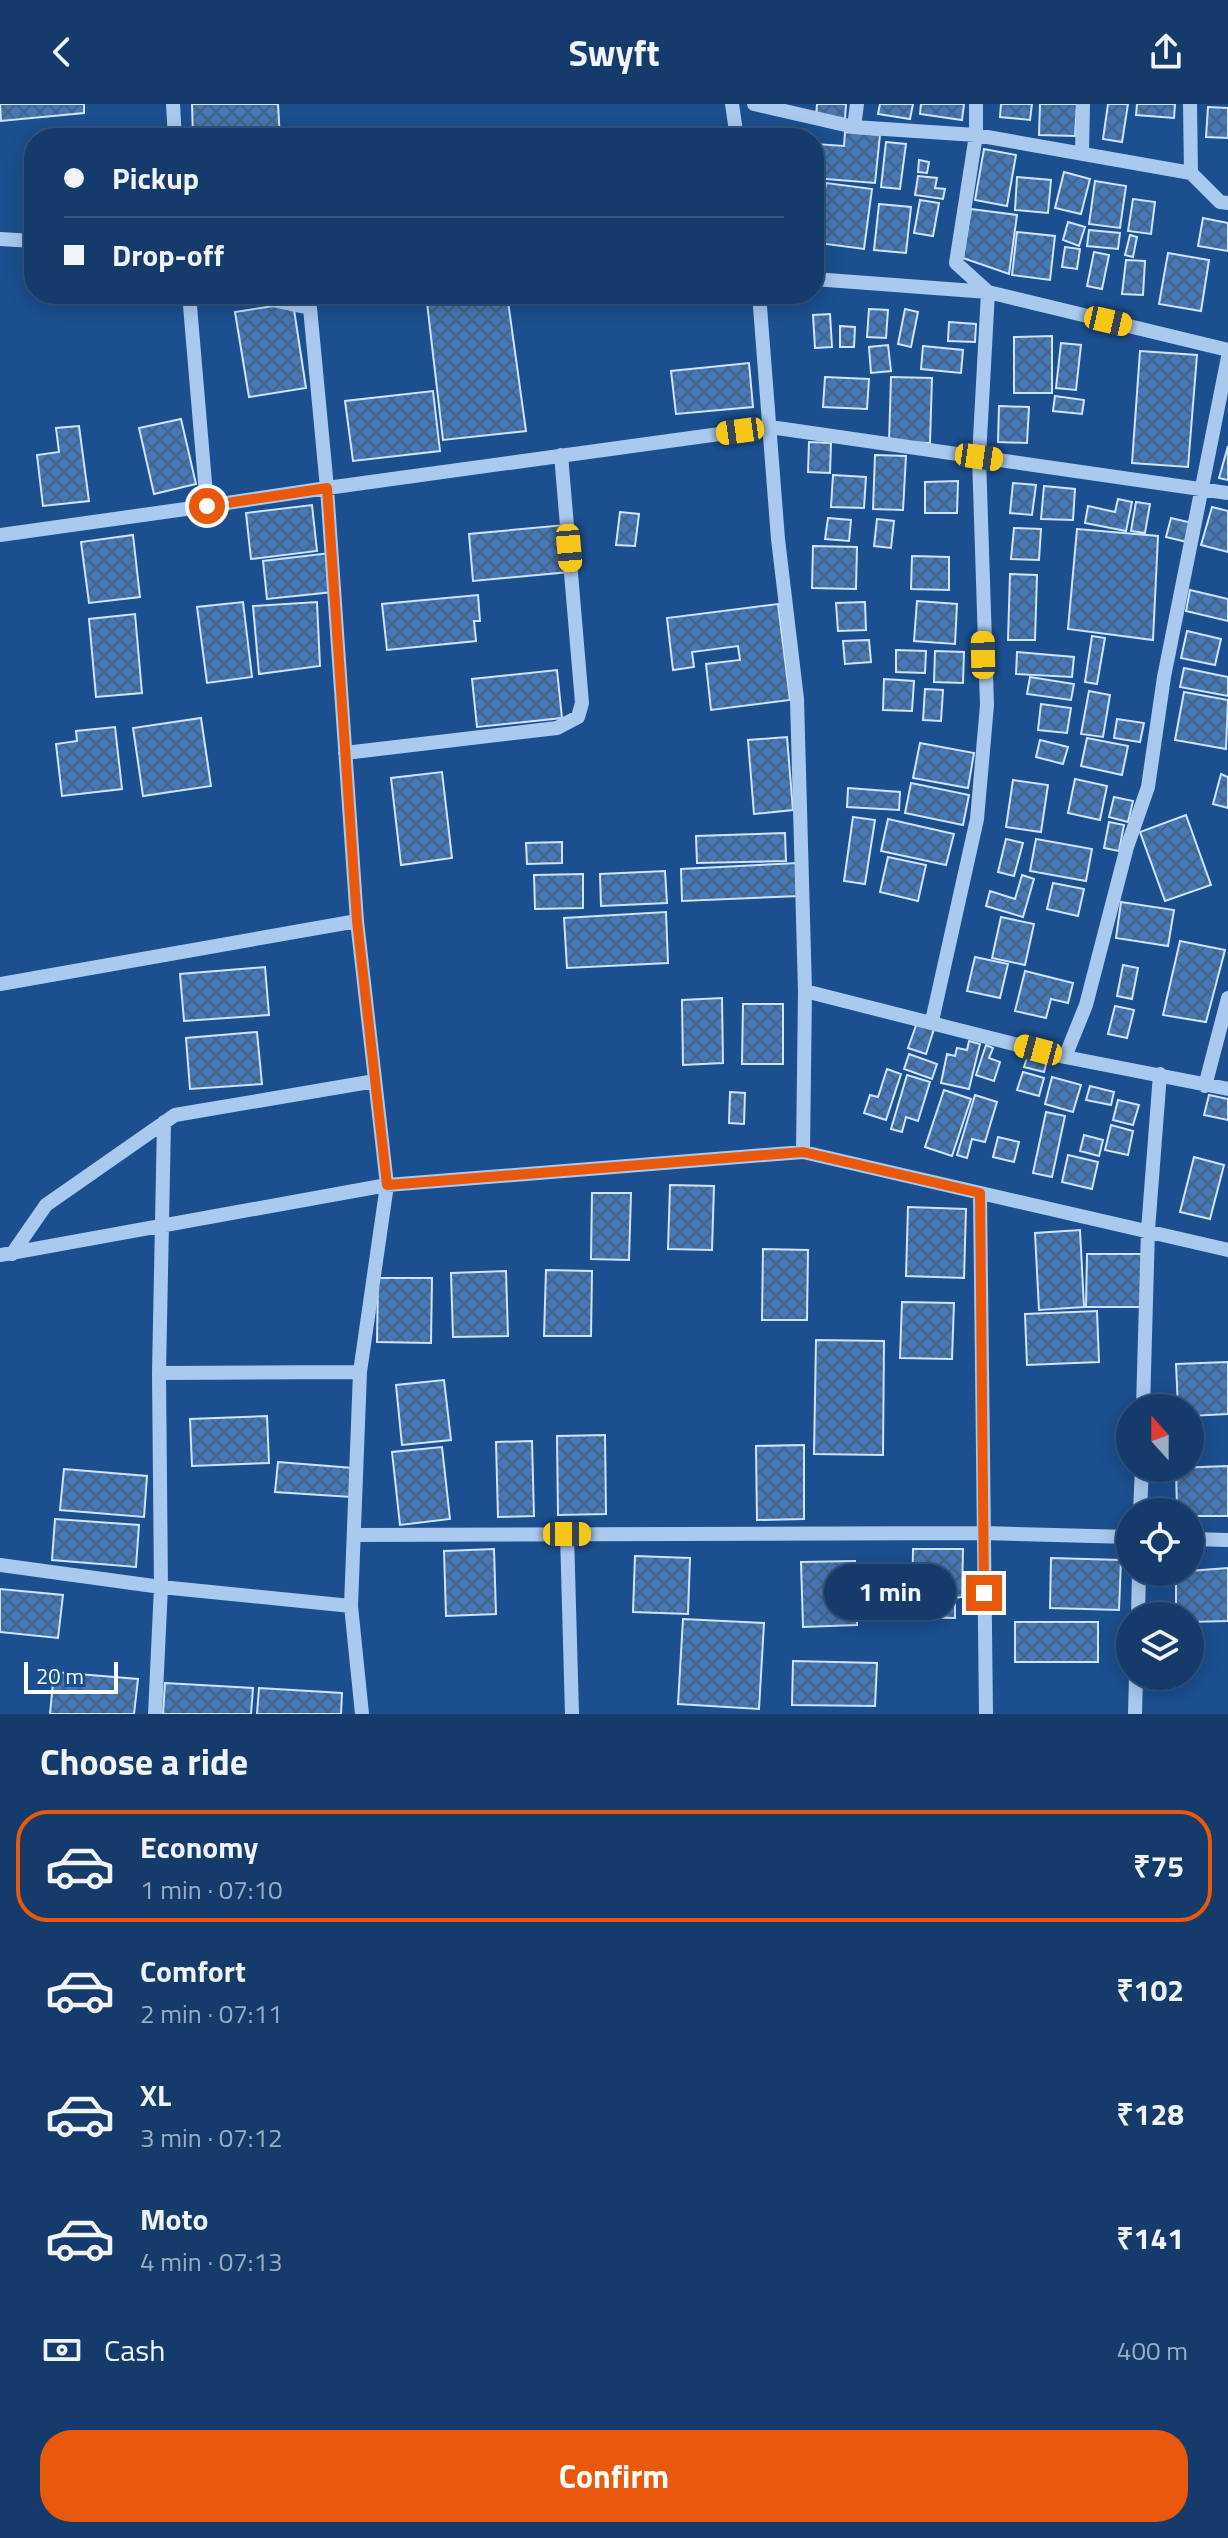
<!DOCTYPE html>
<html lang="en">
<head>
<meta charset="utf-8">
<style>
  body { margin:0; font-family:"Titillium Web",sans-serif; background:#1d4271; color:#f1f3f6; height:100vh; display:flex; flex-direction:column; font-size:30px; white-space:nowrap }
  * { box-sizing:border-box; margin:0 }
  p { font-size:26px; color:#9dadc1 }
  .icon { flex:none; width:44px; height:44px; fill:none; stroke:currentColor; stroke-width:2; stroke-linecap:round; stroke-linejoin:round }
  .map { position:relative; height:1610px; overflow:hidden }
  .details { display:flex; flex-direction:column; background:#143b6b; flex:1 }
  .details>* { flex:none }
  .hud { position:absolute; left:24px; top:24px; width:800px; height:176px; border-radius:32px; box-shadow:0 4px 20px #0003,0 0 0 2px #33557e; display:grid; align-content:center; height:176px; padding:0 40px; background:#143b6b }
  .needle { width:52px; rotate:339deg }
  .controls { position:absolute; left:1116px; top:1290px; display:grid; gap:16px }
  .controls a { display:grid; place-items:center; width:88px; height:88px; border-radius:50%; background:#143b6b; box-shadow:0 4px 20px #0003,0 0 0 2px #33557e; font-size:40px }
  .scale { position:absolute; left:24px; bottom:20px; width:94px; box-sizing:border-box; padding-left:8px; border:4px solid #fff; border-top:0; font-size:22px; line-height:28px; white-space:nowrap; color:#fff; -webkit-text-stroke:6px #1b4f8f; paint-order:stroke }
  .end { position:absolute; width:36px; height:36px; margin:-18px; border:10px solid #ea580c; background:#fff; box-shadow:0 0 0 4px #fff }
  .from { border-radius:50% }
  .bubble { position:absolute; height:56px; border-radius:28px; background:#143b6b; box-shadow:0 4px 20px #0003,0 0 0 2px #33557e; font-size:26px; font-weight:700; line-height:56px; text-align:center }
  .car { position:absolute; width:24px; height:48px; margin:-24px -12px; border-radius:10px; box-shadow:0 0 6px 2px #0007; background:linear-gradient(#f5c518 24%,#345 0 40%,#f5c518 0 76%,#345 0 86%,#f5c518 0) }
  .hud b { display:flex; align-items:center; gap:28px; height:76px; font-size:30px }
  .hud b+b { border-top:2px solid #33557e }
  .hud i { width:20px; height:20px; background:#f1f3f6 }
  ul { padding:0; list-style:none }
  li { display:flex; align-items:center; gap:24px; height:112px; margin:0 16px 12px; padding:0 24px; border:4px solid transparent; border-radius:32px }
  li div { flex:1 }
  li b { display:block; font-size:30px }
  li em { font-style:normal; font-weight:700 }
  li.selected { border-color:#ea580c }
  li>.icon { width:72px; height:72px; stroke-width:1.5 }
  h2 { padding:0 40px; font-size:36px; line-height:96px }
  .pay { display:flex; align-items:center; gap:20px; height:88px; padding:0 40px; font-size:30px }
  .pay p { margin-inline-start:auto }
  .button { display:flex; gap:16px; margin-top:auto; padding:16px 40px }
  .button a { flex:1; height:92px; border-radius:32px; background:#ea580c; color:#fff; font-size:32px; font-weight:700; line-height:92px; text-align:center }
  header { display:flex; justify-content:space-between; align-items:center; height:104px; padding:0 40px; background:#143b6b; font-size:36px; font-weight:700 }
  .map>svg:first-child { display:block }
  .building { fill:url(#building-cross-hatch); stroke:#cfe3fa; stroke-width:2 }
  .lines { fill:none; stroke-linecap:round; stroke-linejoin:round }
  .minor { stroke:#a9c9ee; stroke-width:14 }
  .route { stroke:#ea580c; stroke-width:10 }
</style>
</head>
<body>
<header><svg class="icon" aria-label="back" viewBox="0 0 24 24"><path d="M15 5l-7 7 7 7"/></svg>Swyft<svg class="icon" aria-label="share" viewBox="0 0 24 24"><path d="M12 15V3M7 8l5-5 5 5M5 13v7h14v-7"/></svg></header>
<div class="map">
<svg width="1228" height="1610" viewBox="0 0 1228 1610">
  <defs>
    <pattern id="building-cross-hatch" width="8" height="8" patternUnits="userSpaceOnUse" patternTransform="scale(2)"><rect width="8" height="8" fill="#4478b7"/><path d="M0 0l8 8M0 8l8-8" fill="none" stroke="#486282"/></pattern>
  </defs>
  <rect width="100%" height="100%" fill="#1b4f8f"/>
  <path class="building" d="M 0,0 L 84,0 L 84,9 L 1,17 Z
    M 192,0 L 278,0 L 280,34 L 193,34 Z
    M 817,0 L 846,0 L 845,15 L 816,12 Z
    M 880,0 L 913,0 L 910,15 L 878,10 Z
    M 921,0 L 964,0 L 962,16 L 920,10 Z
    M 1001,0 L 1032,0 L 1030,16 L 1000,13 Z
    M 1040,0 L 1077,0 L 1075,32 L 1039,31 Z
    M 1108,0 L 1128,0 L 1122,38 L 1103,35 Z
    M 1137,0 L 1175,0 L 1174,14 L 1136,11 Z
    M 1208,3 L 1228,4 L 1228,34 L 1206,33 Z
    M 845,28 L 880,31 L 875,79 L 814,74 L 816,40 L 844,42 Z
    M 886,38 L 906,40 L 900,85 L 881,83 Z
    M 984,45 L 1016,51 L 1007,102 L 975,96 Z
    M 919,56 L 929,58 L 927,69 L 918,68 Z
    M 1064,68 L 1090,75 L 1081,110 L 1055,104 Z
    M 918,72 L 937,74 L 935,84 L 945,85 L 943,95 L 915,91 Z
    M 1017,73 L 1051,76 L 1048,109 L 1015,106 Z
    M 1095,77 L 1126,82 L 1120,124 L 1089,120 Z
    M 826,79 L 872,85 L 864,145 L 818,139 Z
    M 1133,95 L 1155,98 L 1151,130 L 1128,127 Z
    M 920,96 L 939,99 L 933,132 L 914,129 Z
    M 879,100 L 911,103 L 906,149 L 874,146 Z
    M 971,105 L 1017,111 L 1009,170 L 963,154 Z
    M 1203,114 L 1228,119 L 1228,147 L 1198,142 Z
    M 1068,118 L 1085,123 L 1079,142 L 1063,136 Z
    M 1089,126 L 1120,129 L 1118,145 L 1087,142 Z
    M 1017,128 L 1055,132 L 1050,176 L 1012,171 Z
    M 1130,131 L 1137,133 L 1133,153 L 1125,151 Z
    M 1065,143 L 1080,145 L 1077,165 L 1062,163 Z
    M 1094,148 L 1109,151 L 1102,185 L 1087,182 Z
    M 1168,149 L 1209,156 L 1201,207 L 1159,200 Z
    M 1126,156 L 1145,157 L 1143,191 L 1122,190 Z
    M 426,190 L 507,190 L 526,327 L 443,336 Z
    M 293,199 L 306,284 L 249,293 L 235,208 Z
    M 869,205 L 888,206 L 886,234 L 867,233 Z
    M 905,205 L 918,208 L 911,243 L 898,240 Z
    M 830,210 L 832,243 L 815,244 L 813,211 Z
    M 949,218 L 976,220 L 975,238 L 948,237 Z
    M 840,222 L 855,223 L 854,243 L 840,243 Z
    M 1052,232 L 1052,289 L 1014,289 L 1014,233 Z
    M 1061,239 L 1081,241 L 1076,286 L 1056,284 Z
    M 888,241 L 891,267 L 871,269 L 869,243 Z
    M 923,242 L 963,246 L 961,269 L 921,265 Z
    M 1140,247 L 1197,251 L 1188,363 L 1132,359 Z
    M 749,259 L 753,303 L 676,310 L 671,267 Z
    M 825,273 L 869,275 L 867,305 L 823,303 Z
    M 891,273 L 932,274 L 930,339 L 889,338 Z
    M 433,287 L 440,347 L 353,357 L 345,297 Z
    M 1055,292 L 1084,296 L 1082,310 L 1053,307 Z
    M 999,302 L 1029,303 L 1027,339 L 998,338 Z
    M 181,315 L 196,380 L 154,390 L 139,324 Z
    M 79,322 L 89,397 L 43,402 L 37,351 L 59,348 L 56,324 Z
    M 809,338 L 831,339 L 830,369 L 808,368 Z
    M 1228,342 L 1228,376 L 1219,374 Z
    M 875,351 L 906,352 L 903,406 L 873,405 Z
    M 833,371 L 866,373 L 864,404 L 831,403 Z
    M 958,377 L 957,409 L 925,409 L 925,378 Z
    M 1013,379 L 1036,381 L 1032,411 L 1010,409 Z
    M 1044,382 L 1075,385 L 1073,416 L 1041,415 Z
    M 1118,395 L 1132,398 L 1126,427 L 1085,419 L 1088,402 L 1115,408 Z
    M 1136,398 L 1150,400 L 1145,429 L 1131,427 Z
    M 312,401 L 317,447 L 251,455 L 246,409 Z
    M 1212,403 L 1228,407 L 1228,448 L 1201,441 Z
    M 620,408 L 639,410 L 635,442 L 616,441 Z
    M 828,414 L 851,416 L 849,437 L 825,435 Z
    M 1171,414 L 1192,419 L 1187,438 L 1166,433 Z
    M 877,415 L 894,417 L 891,444 L 874,442 Z
    M 565,421 L 569,468 L 473,477 L 469,430 Z
    M 1014,424 L 1041,425 L 1039,456 L 1011,455 Z
    M 1077,425 L 1158,432 L 1153,536 L 1068,525 Z
    M 133,431 L 140,493 L 89,499 L 81,438 Z
    M 813,442 L 857,443 L 856,485 L 812,484 Z
    M 330,449 L 333,488 L 267,495 L 263,457 Z
    M 912,452 L 949,453 L 949,486 L 911,485 Z
    M 1010,470 L 1037,471 L 1035,536 L 1008,536 Z
    M 1190,486 L 1228,495 L 1228,517 L 1186,507 Z
    M 478,491 L 480,517 L 474,517 L 476,537 L 387,546 L 382,500 Z
    M 917,497 L 957,500 L 955,540 L 914,537 Z
    M 243,498 L 252,573 L 207,579 L 197,503 Z
    M 317,498 L 320,562 L 259,570 L 253,502 Z
    M 865,498 L 866,526 L 838,527 L 836,499 Z
    M 778,500 L 790,596 L 711,606 L 706,560 L 740,556 L 738,542 L 692,548 L 694,563 L 673,566 L 667,514 Z
    M 135,510 L 142,589 L 96,593 L 89,515 Z
    M 1187,527 L 1221,535 L 1215,561 L 1181,554 Z
    M 1092,532 L 1105,534 L 1097,580 L 1085,578 Z
    M 869,536 L 871,558 L 845,560 L 843,537 Z
    M 896,546 L 926,547 L 925,569 L 896,568 Z
    M 935,547 L 964,548 L 963,579 L 934,578 Z
    M 1017,548 L 1074,553 L 1072,573 L 1016,570 Z
    M 1184,564 L 1228,573 L 1228,592 L 1180,583 Z
    M 557,566 L 562,614 L 477,623 L 472,575 Z
    M 1030,573 L 1074,580 L 1071,596 L 1027,590 Z
    M 884,575 L 914,577 L 912,607 L 883,606 Z
    M 925,585 L 943,586 L 941,617 L 923,616 Z
    M 1089,587 L 1110,591 L 1103,633 L 1081,630 Z
    M 1184,588 L 1228,596 L 1226,645 L 1175,636 Z
    M 1041,600 L 1071,604 L 1067,629 L 1038,626 Z
    M 201,614 L 211,682 L 143,692 L 133,624 Z
    M 1117,615 L 1144,619 L 1140,638 L 1114,634 Z
    M 115,623 L 122,685 L 62,692 L 56,640 L 77,637 L 76,627 Z
    M 787,633 L 793,706 L 754,710 L 748,636 Z
    M 1087,634 L 1128,642 L 1122,671 L 1081,662 Z
    M 1040,636 L 1068,643 L 1063,660 L 1036,653 Z
    M 920,639 L 974,649 L 968,684 L 913,674 Z
    M 442,668 L 452,754 L 401,761 L 391,674 Z
    M 1221,670 L 1228,673 L 1228,704 L 1213,700 Z
    M 1075,675 L 1107,682 L 1100,716 L 1068,709 Z
    M 1013,676 L 1048,681 L 1041,728 L 1006,723 Z
    M 911,679 L 969,691 L 963,721 L 905,709 Z
    M 848,684 L 900,688 L 899,706 L 847,703 Z
    M 1114,693 L 1133,697 L 1128,718 L 1109,713 Z
    M 1186,711 L 1211,781 L 1165,797 L 1140,728 Z
    M 853,713 L 875,716 L 865,780 L 844,777 Z
    M 888,715 L 954,730 L 946,761 L 881,747 Z
    M 1109,718 L 1124,721 L 1119,747 L 1104,744 Z
    M 785,729 L 786,757 L 697,759 L 696,732 Z
    M 1006,735 L 1023,739 L 1014,772 L 998,768 Z
    M 1036,735 L 1092,745 L 1086,777 L 1030,767 Z
    M 562,738 L 562,759 L 527,760 L 526,739 Z
    M 888,753 L 926,761 L 918,797 L 880,788 Z
    M 798,759 L 799,792 L 682,797 L 681,765 Z
    M 665,767 L 667,799 L 601,802 L 600,770 Z
    M 583,770 L 583,804 L 535,805 L 534,771 Z
    M 1022,771 L 1034,775 L 1023,813 L 986,802 L 990,787 L 1015,795 Z
    M 1053,779 L 1084,785 L 1078,812 L 1047,805 Z
    M 1121,798 L 1174,806 L 1168,842 L 1116,834 Z
    M 666,808 L 668,859 L 567,864 L 564,814 Z
    M 1001,813 L 1034,820 L 1025,861 L 992,854 Z
    M 1180,837 L 1225,846 L 1206,918 L 1163,911 Z
    M 975,853 L 1008,860 L 1000,894 L 967,887 Z
    M 1123,861 L 1138,864 L 1132,895 L 1117,892 Z
    M 265,863 L 269,911 L 184,917 L 180,870 Z
    M 1025,867 L 1073,879 L 1068,899 L 1051,895 L 1046,914 L 1015,907 Z
    M 722,894 L 723,959 L 683,961 L 682,896 Z
    M 743,900 L 783,900 L 783,960 L 742,960 Z
    M 1115,902 L 1134,906 L 1127,934 L 1108,930 Z
    M 918,916 L 935,922 L 926,950 L 908,944 Z
    M 257,928 L 262,980 L 190,985 L 186,934 Z
    M 969,937 L 980,940 L 969,985 L 941,979 L 947,950 L 955,952 L 957,944 L 967,946 Z
    M 986,941 L 993,944 L 989,954 L 1000,958 L 994,977 L 976,971 Z
    M 1029,948 L 1048,953 L 1044,968 L 1024,963 Z
    M 909,950 L 937,960 L 932,975 L 904,965 Z
    M 887,965 L 901,970 L 886,1016 L 864,1009 L 870,991 L 878,993 Z
    M 1023,968 L 1044,974 L 1039,992 L 1017,986 Z
    M 907,971 L 930,978 L 918,1017 L 906,1013 L 902,1028 L 891,1025 Z
    M 1052,973 L 1081,981 L 1073,1008 L 1045,1000 Z
    M 1090,982 L 1114,988 L 1111,1001 L 1086,996 Z
    M 944,986 L 971,995 L 952,1052 L 925,1043 Z
    M 730,988 L 745,989 L 744,1020 L 729,1019 Z
    M 975,991 L 997,998 L 985,1038 L 972,1035 L 967,1054 L 957,1051 Z
    M 1209,991 L 1228,995 L 1228,1016 L 1204,1011 Z
    M 1118,996 L 1139,1001 L 1133,1021 L 1113,1016 Z
    M 1046,1008 L 1065,1012 L 1052,1073 L 1033,1069 Z
    M 1111,1021 L 1133,1027 L 1128,1051 L 1105,1046 Z
    M 1084,1031 L 1103,1036 L 1099,1052 L 1080,1047 Z
    M 998,1033 L 1019,1038 L 1014,1058 L 993,1053 Z
    M 1068,1051 L 1098,1058 L 1092,1085 L 1062,1078 Z
    M 1194,1053 L 1224,1061 L 1210,1115 L 1180,1108 Z
    M 670,1081 L 714,1082 L 712,1146 L 668,1145 Z
    M 592,1089 L 631,1089 L 629,1156 L 591,1155 Z
    M 908,1103 L 966,1105 L 964,1174 L 906,1172 Z
    M 1080,1126 L 1084,1203 L 1039,1206 L 1035,1129 Z
    M 763,1145 L 808,1146 L 807,1216 L 762,1216 Z
    M 1087,1150 L 1143,1150 L 1143,1203 L 1086,1203 Z
    M 546,1166 L 592,1167 L 591,1232 L 544,1232 Z
    M 506,1167 L 508,1232 L 453,1233 L 451,1169 Z
    M 378,1174 L 432,1174 L 431,1239 L 377,1238 Z
    M 902,1198 L 954,1199 L 952,1255 L 900,1254 Z
    M 1097,1207 L 1099,1258 L 1027,1261 L 1025,1210 Z
    M 816,1236 L 884,1237 L 883,1351 L 814,1350 Z
    M 1228,1258 L 1228,1310 L 1190,1312 L 1190,1304 L 1178,1304 L 1176,1260 Z
    M 444,1276 L 451,1336 L 402,1341 L 396,1281 Z
    M 267,1312 L 269,1359 L 192,1362 L 190,1315 Z
    M 605,1331 L 606,1410 L 558,1411 L 557,1332 Z
    M 532,1337 L 534,1412 L 498,1413 L 496,1338 Z
    M 804,1341 L 804,1415 L 757,1416 L 756,1342 Z
    M 442,1343 L 450,1415 L 400,1421 L 392,1348 Z
    M 278,1358 L 353,1364 L 351,1393 L 275,1388 Z
    M 1228,1362 L 1228,1412 L 1190,1412 L 1190,1408 L 1177,1408 L 1176,1364 Z
    M 64,1365 L 147,1372 L 144,1413 L 60,1406 Z
    M 55,1415 L 139,1421 L 136,1463 L 52,1456 Z
    M 494,1445 L 496,1510 L 446,1512 L 444,1447 Z
    M 913,1445 L 963,1445 L 962,1493 L 955,1494 L 955,1514 L 912,1513 Z
    M 635,1452 L 690,1454 L 688,1510 L 633,1508 Z
    M 1051,1454 L 1121,1456 L 1119,1506 L 1050,1504 Z
    M 855,1457 L 857,1521 L 803,1523 L 801,1458 Z
    M 1228,1464 L 1228,1517 L 1190,1518 L 1190,1512 L 1176,1512 L 1176,1468 Z
    M 0,1485 L 63,1491 L 58,1534 L 0,1528 Z
    M 683,1515 L 764,1519 L 759,1605 L 678,1600 Z
    M 1015,1518 L 1098,1518 L 1098,1558 L 1015,1558 Z
    M 793,1557 L 877,1559 L 875,1602 L 792,1601 Z
    M 54,1568 L 138,1575 L 134,1610 L 50,1610 Z
    M 165,1579 L 253,1584 L 251,1610 L 163,1610 Z
    M 259,1584 L 342,1589 L 341,1610 L 257,1610 Z"/>
  <g class="lines">
    <path class="minor" d="M 173,0 L 175,34
      M 732,0 L 737,34
      M 754,0 L 854,23 L 976,31 L 1191,69 L 1220,98 L 1228,99
      M 1190,0 L 1191,69
      M 854,23 L 857,0
      M 1082,49 L 1083,0
      M 0,135 L 34,137
      M 814,175 L 988,188 L 1228,246
      M 189,190 L 207,402 L 327,384 L 310,204 L 244,190
      M 759,190 L 778,435 L 797,595 L 805,887 L 803,1048
      M 0,431 L 207,402
      M 345,649 L 557,624 L 578,613 L 582,599 L 561,351
      M 0,880 L 357,817
      M 805,887 L 1065,953 L 1228,985
      M 932,917 L 977,715 L 987,601 L 979,353 L 988,188 L 956,159 L 976,31 L 976,0
      M 1065,953 L 1086,901 L 1127,743 L 1148,683 L 1164,573 L 1228,253
      M 1205,982 L 1228,894
      M 980,1089 L 986,1610
      M 12,1150 L 46,1101 L 175,1011 L 375,977
      M 0,1151 L 387,1081 L 357,817 L 327,384 L 770,323 L 1228,389
      M 159,1269 L 164,1018
      M 1143,1304 L 1148,1126 L 1160,970
      M 1140,1408 L 1142,1364
      M 567,1430 L 572,1610
      M 354,1431 L 983,1429 L 1130,1433
      M 1190,1435 L 1228,1436
      M 0,1461 L 161,1483 L 159,1269 L 360,1268
      M 1138,1512 L 1139,1468
      M 155,1610 L 161,1483 L 351,1502
      M 362,1610 L 351,1502 L 360,1268 L 387,1081 L 803,1048 L 1228,1146
      M 1135,1610 L 1136,1572"/>
  </g>
  <g class="lines">
    <path class="route" d="M 207,402 L 327,384 L 357,817 L 387,1081 L 803,1048 L 980,1089 L 984,1489"/>
  </g>
</svg>
<div class="controls">
<a><svg class="needle" viewBox="-14 -14 28 28"><path d="M0-13l5 13h-10z" fill="#e53935"/><path d="M0 13l5-13h-10z" fill="#9dadc1"/></svg></a>
<a><svg class="icon" aria-label="locate" viewBox="0 0 24 24"><circle cx="12" cy="12" r="6"/><path d="M12 2v4M12 18v4M2 12h4M18 12h4"/></svg></a>
<a><svg class="icon" aria-label="layers" viewBox="0 0 24 24"><path d="M12 4l9 5-9 5-9-5zM3 14l9 5 9-5"/></svg></a>
</div>
<div class="scale">20 m</div>
<i class="end from" style="left:207px;top:402px"></i>
<i class="end" style="left:984px;top:1489px"></i>
<div class="bubble" style="left:824px;top:1460px;width:132px">1 min</div>
<i class="car" style="left:1108px;top:217px;rotate:103deg"></i>
<i class="car" style="left:740px;top:327px;rotate:262deg"></i>
<i class="car" style="left:979px;top:353px;rotate:98deg"></i>
<i class="car" style="left:569px;top:444px;rotate:175deg"></i>
<i class="car" style="left:983px;top:551px;rotate:359deg"></i>
<i class="car" style="left:1038px;top:946px;rotate:285deg"></i>
<i class="car" style="left:567px;top:1430px;rotate:90deg"></i>
<div class="hud">
<b><i class="from"></i>Pickup</b>
<b><i></i>Drop-off</b>
</div>
</div>
<section class="details">
<h2>Choose a ride</h2>
<ul>
<li class="selected"><svg class="icon" aria-label="car" viewBox="0 0 24 24"><path d="M5 17H2v-5l4-1 3-4h7l3 4 3 1v5h-3M9 17h6M6 11h13"/><circle cx="7" cy="17" r="2"/><circle cx="17" cy="17" r="2"/></svg><div><b>Economy</b><p>1 min · 07:10</p></div><em>₹75</em></li>
<li><svg class="icon" aria-label="car" viewBox="0 0 24 24"><path d="M5 17H2v-5l4-1 3-4h7l3 4 3 1v5h-3M9 17h6M6 11h13"/><circle cx="7" cy="17" r="2"/><circle cx="17" cy="17" r="2"/></svg><div><b>Comfort</b><p>2 min · 07:11</p></div><em>₹102</em></li>
<li><svg class="icon" aria-label="car" viewBox="0 0 24 24"><path d="M5 17H2v-5l4-1 3-4h7l3 4 3 1v5h-3M9 17h6M6 11h13"/><circle cx="7" cy="17" r="2"/><circle cx="17" cy="17" r="2"/></svg><div><b>XL</b><p>3 min · 07:12</p></div><em>₹128</em></li>
<li><svg class="icon" aria-label="car" viewBox="0 0 24 24"><path d="M5 17H2v-5l4-1 3-4h7l3 4 3 1v5h-3M9 17h6M6 11h13"/><circle cx="7" cy="17" r="2"/><circle cx="17" cy="17" r="2"/></svg><div><b>Moto</b><p>4 min · 07:13</p></div><em>₹141</em></li>
</ul>
<div class="pay"><svg class="icon" aria-label="cash" viewBox="0 0 24 24"><path d="M3 7h18v10H3z"/><circle cx="12" cy="12" r="2"/></svg>Cash<p>400 m</p></div>
<div class="button"><a>Confirm</a></div>
</section>
</body>
</html>
